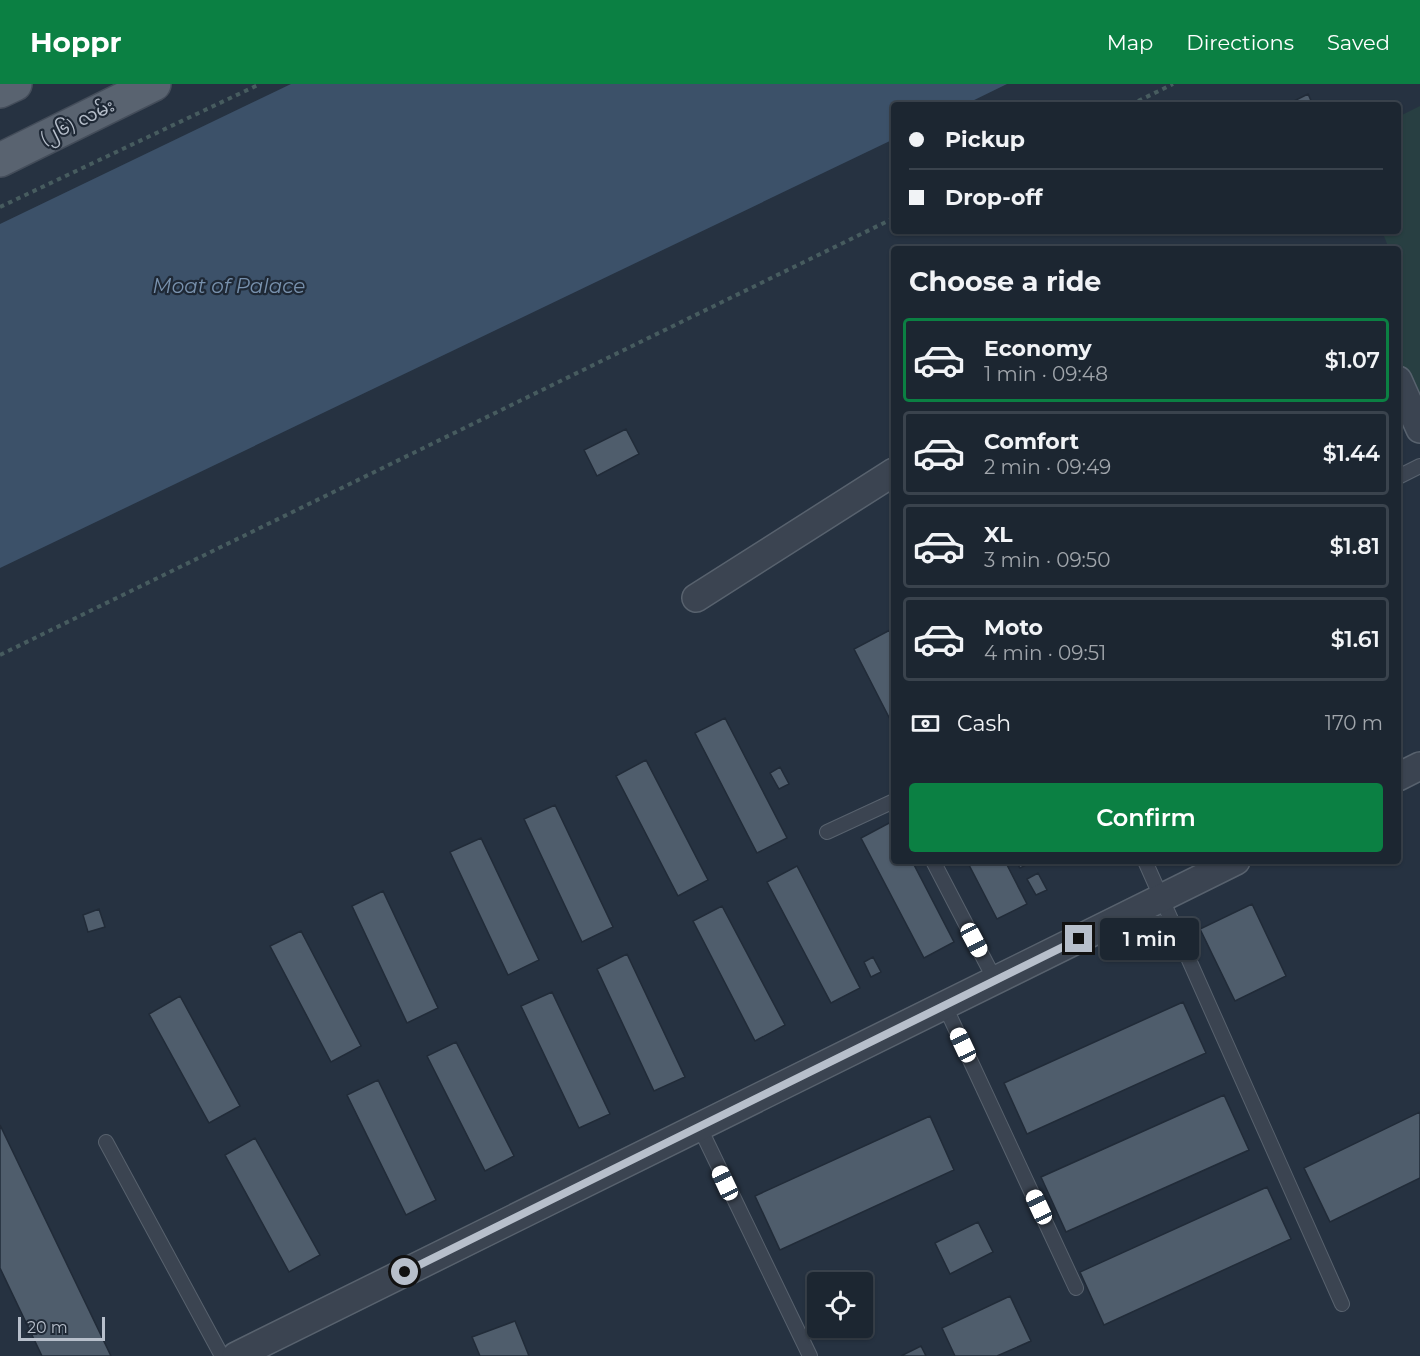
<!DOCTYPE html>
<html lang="en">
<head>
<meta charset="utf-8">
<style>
  body { margin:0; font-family:Montserrat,"Noto Sans Myanmar",sans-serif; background:#252e39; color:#f1f3f6; height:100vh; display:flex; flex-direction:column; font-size:22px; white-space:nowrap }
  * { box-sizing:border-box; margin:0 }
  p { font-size:20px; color:#a0a5ab }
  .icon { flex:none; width:33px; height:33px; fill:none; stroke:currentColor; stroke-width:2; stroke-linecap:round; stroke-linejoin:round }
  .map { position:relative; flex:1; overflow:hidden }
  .side { position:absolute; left:891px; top:162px; width:510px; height:618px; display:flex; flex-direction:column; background:#1c2631; border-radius:6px; box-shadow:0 2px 4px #0004,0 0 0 2px #3a434d }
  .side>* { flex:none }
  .guide { position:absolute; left:891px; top:18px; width:510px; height:132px; border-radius:6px; box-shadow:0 2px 4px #0004,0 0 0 2px #3a434d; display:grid; align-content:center; height:132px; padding:0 18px; background:#1c2631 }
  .tools { position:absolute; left:807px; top:1188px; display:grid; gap:12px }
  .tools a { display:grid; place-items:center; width:66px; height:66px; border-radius:6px; background:#1c2631; box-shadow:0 2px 4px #0004,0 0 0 2px #3a434d; font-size:30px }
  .scale { position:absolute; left:18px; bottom:15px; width:87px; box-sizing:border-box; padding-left:6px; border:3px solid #b7bfcb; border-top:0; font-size:16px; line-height:21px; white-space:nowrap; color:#b7bfcb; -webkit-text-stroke:4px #1f2936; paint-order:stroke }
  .end { position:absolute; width:27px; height:27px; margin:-14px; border:8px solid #b7bfcb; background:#111; box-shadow:0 0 0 3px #111 }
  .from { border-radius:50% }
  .bubble { position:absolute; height:42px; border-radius:6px; background:#1c2631; box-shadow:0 2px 4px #0004,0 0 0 2px #3a434d; font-size:20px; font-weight:600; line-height:42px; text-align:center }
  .car { position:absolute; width:18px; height:36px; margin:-18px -9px; border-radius:8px; box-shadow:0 0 4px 2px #0007; background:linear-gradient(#fff 24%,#345 0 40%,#fff 0 76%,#345 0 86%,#fff 0) }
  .guide b { display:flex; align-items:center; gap:21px; height:57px; font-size:22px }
  .guide b+b { border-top:2px solid #3a434d }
  .guide i { width:15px; height:15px; background:#f1f3f6 }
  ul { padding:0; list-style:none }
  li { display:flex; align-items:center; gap:18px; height:84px; margin:0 12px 9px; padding:0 6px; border:3px solid #3a434d; border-radius:6px }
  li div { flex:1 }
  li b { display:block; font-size:22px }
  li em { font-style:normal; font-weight:600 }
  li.current { border-color:#0b8043 }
  li>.icon { width:54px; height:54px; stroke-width:1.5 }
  h2 { padding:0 18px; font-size:27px; line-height:72px }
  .pay { display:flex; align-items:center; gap:15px; height:66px; padding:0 18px; font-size:22px }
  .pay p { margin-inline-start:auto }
  .primary-button { display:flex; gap:12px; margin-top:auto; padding:12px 18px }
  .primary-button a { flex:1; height:69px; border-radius:6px; background:#0b8043; color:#fff; font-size:24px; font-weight:600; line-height:69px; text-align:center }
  header { display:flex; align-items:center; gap:36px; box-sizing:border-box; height:84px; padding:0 30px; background:#0b8043; color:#fff }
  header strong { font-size:28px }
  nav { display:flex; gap:33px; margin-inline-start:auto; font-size:21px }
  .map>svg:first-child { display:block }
  .green { fill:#283f42 }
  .water { fill:#3c5169 }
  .building { fill:#4f5d6c; stroke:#212b38; stroke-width:1.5 }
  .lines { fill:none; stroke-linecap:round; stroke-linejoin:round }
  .lane-casing { stroke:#58626e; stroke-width:16 }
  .street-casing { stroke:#58626e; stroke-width:30 }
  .primary-casing { stroke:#444d5a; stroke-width:36 }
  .path { stroke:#475c5f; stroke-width:4; stroke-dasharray:4.5 4.5; stroke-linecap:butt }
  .lane { stroke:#3b4451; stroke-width:14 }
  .street { stroke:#3b4451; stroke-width:27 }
  .primary { stroke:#596370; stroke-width:33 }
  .route { stroke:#b7bfcb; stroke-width:8 }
  .labels { text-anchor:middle; stroke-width:4.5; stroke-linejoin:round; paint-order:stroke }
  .street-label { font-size:18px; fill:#b7bfcb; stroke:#1f2936 }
  .water-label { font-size:20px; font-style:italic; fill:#7891ad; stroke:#1f2936 }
</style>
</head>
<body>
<header>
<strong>Hoppr</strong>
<nav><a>Map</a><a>Directions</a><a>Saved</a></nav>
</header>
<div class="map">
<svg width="1420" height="1272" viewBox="0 0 1420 1272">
  <rect width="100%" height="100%" fill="#263241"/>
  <path class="green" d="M 1420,22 L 1420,319 L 1398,275 L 1398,165 L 1389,165 L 1382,147 L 1398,147 L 1398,33 Z"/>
  <path class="water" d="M 291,0 L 1007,0 L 964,21 L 894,21 L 894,55 L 0,484 L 0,140 Z"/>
  <path class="building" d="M 1308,10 L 1313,21 L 1286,21 Z
    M 626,345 L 639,370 L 597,392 L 584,366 Z
    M 890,546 L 894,554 L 894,643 L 854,565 Z
    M 725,634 L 787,754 L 757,769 L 695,649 Z
    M 646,676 L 708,796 L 678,812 L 616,692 Z
    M 780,683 L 789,700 L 779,705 L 770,689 Z
    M 555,721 L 613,843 L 582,858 L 524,735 Z
    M 891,738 L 894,743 L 894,777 L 912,777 L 954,858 L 924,874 L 861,754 Z
    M 481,754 L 539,876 L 508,891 L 450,768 Z
    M 967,777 L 1005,777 L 1027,820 L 997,835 Z
    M 1016,777 L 1031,777 L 1032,778 L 1020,784 Z
    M 797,782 L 860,904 L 831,919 L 767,798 Z
    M 1038,789 L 1047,806 L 1036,811 L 1027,795 Z
    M 383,807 L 438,924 L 407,939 L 352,822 Z
    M 1252,820 L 1286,892 L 1235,917 L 1200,845 Z
    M 722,822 L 785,941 L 755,957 L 693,837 Z
    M 99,825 L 105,843 L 88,848 L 83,831 Z
    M 301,847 L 361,962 L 331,978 L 270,862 Z
    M 627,870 L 685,993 L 654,1007 L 597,885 Z
    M 873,873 L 881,888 L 871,893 L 864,878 Z
    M 552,908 L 610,1030 L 579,1044 L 521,922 Z
    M 180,912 L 240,1022 L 209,1039 L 149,930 Z
    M 1183,918 L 1206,969 L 1027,1050 L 1004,999 Z
    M 456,958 L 514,1072 L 485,1087 L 427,972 Z
    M 378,996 L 436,1116 L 406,1131 L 347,1011 Z
    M 1224,1011 L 1249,1066 L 1066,1148 L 1041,1093 Z
    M 1420,1028 L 1420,1094 L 1330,1138 L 1304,1084 Z
    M 930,1032 L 954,1086 L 780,1166 L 755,1112 Z
    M 0,1041 L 111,1272 L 42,1272 L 0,1184 Z
    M 255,1054 L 320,1171 L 289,1188 L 225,1071 Z
    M 1267,1103 L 1291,1155 L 1104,1241 L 1080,1188 Z
    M 978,1138 L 993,1168 L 950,1190 L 935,1159 Z
    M 854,1192 L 857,1198 L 841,1198 Z
    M 862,1209 L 868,1221 L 862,1224 Z
    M 1010,1212 L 1031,1257 L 997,1272 L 955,1272 L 942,1244 Z
    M 515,1237 L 529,1272 L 480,1272 L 472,1253 Z
    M 921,1262 L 926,1272 L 901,1272 Z"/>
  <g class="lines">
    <g class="lane-casing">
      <path id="lane" d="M 1398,393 L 1420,382
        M 827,748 L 894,717
        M 933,777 L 995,896
        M 1145,777 L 1342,1220
        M 944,920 L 1076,1204
        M 699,1042 L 810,1272
        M 106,1058 L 222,1272"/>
    </g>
    <g class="street-casing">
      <path id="street" d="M 1398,296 L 1420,345
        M 696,514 L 894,388
        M 1398,693 L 1420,682
        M 236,1272 L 1236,777"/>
    </g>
    <g class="primary-casing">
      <path id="primary" d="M 0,7 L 15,0
        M 0,76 L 154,0"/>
    </g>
    <path class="path" d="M 1130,21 L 1173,0
      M 0,123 L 260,0
      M 0,571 L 894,134"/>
    <use href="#lane" class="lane"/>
    <use href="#street" class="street"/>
    <use href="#primary" class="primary"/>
  </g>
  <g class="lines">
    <path class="route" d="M 405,1188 L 1079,855"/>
  </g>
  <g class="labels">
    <g class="street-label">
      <text transform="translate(77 38) rotate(-26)" y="6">(၂၆) လမ်း</text>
    </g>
    <g class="water-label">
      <text x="229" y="209">Moat of Palace</text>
    </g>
  </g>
</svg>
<div class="tools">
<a><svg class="icon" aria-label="locate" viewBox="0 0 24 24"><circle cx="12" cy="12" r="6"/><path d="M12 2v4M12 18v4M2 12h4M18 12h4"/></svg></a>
</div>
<div class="scale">20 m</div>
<i class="end from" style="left:405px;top:1188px"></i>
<i class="end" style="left:1079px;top:855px"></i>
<div class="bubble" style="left:1100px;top:834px;width:99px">1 min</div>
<i class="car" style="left:974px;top:856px;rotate:152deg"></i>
<i class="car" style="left:963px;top:961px;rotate:335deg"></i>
<i class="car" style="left:725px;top:1099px;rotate:335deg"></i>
<i class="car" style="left:1039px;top:1123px;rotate:335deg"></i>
<div class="guide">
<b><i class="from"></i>Pickup</b>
<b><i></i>Drop-off</b>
</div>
<section class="side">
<h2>Choose a ride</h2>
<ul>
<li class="current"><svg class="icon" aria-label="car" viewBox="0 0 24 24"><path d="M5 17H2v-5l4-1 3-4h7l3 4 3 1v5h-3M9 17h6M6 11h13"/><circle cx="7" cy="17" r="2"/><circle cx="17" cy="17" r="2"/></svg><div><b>Economy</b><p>1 min · 09:48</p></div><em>$1.07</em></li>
<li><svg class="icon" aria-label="car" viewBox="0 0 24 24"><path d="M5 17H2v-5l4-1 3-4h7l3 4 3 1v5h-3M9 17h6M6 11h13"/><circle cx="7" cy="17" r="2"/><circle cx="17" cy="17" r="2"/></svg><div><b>Comfort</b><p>2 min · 09:49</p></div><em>$1.44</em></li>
<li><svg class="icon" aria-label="car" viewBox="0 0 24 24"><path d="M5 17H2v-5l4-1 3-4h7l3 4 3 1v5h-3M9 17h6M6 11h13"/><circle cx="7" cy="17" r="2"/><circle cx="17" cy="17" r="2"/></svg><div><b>XL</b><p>3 min · 09:50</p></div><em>$1.81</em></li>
<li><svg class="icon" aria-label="car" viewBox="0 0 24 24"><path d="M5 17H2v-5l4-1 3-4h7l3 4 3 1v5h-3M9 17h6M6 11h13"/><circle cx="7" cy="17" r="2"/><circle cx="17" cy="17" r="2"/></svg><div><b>Moto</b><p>4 min · 09:51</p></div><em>$1.61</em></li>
</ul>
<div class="pay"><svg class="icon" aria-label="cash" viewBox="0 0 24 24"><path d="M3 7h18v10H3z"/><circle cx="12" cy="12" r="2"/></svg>Cash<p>170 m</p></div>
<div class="primary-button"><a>Confirm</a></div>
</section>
</div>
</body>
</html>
